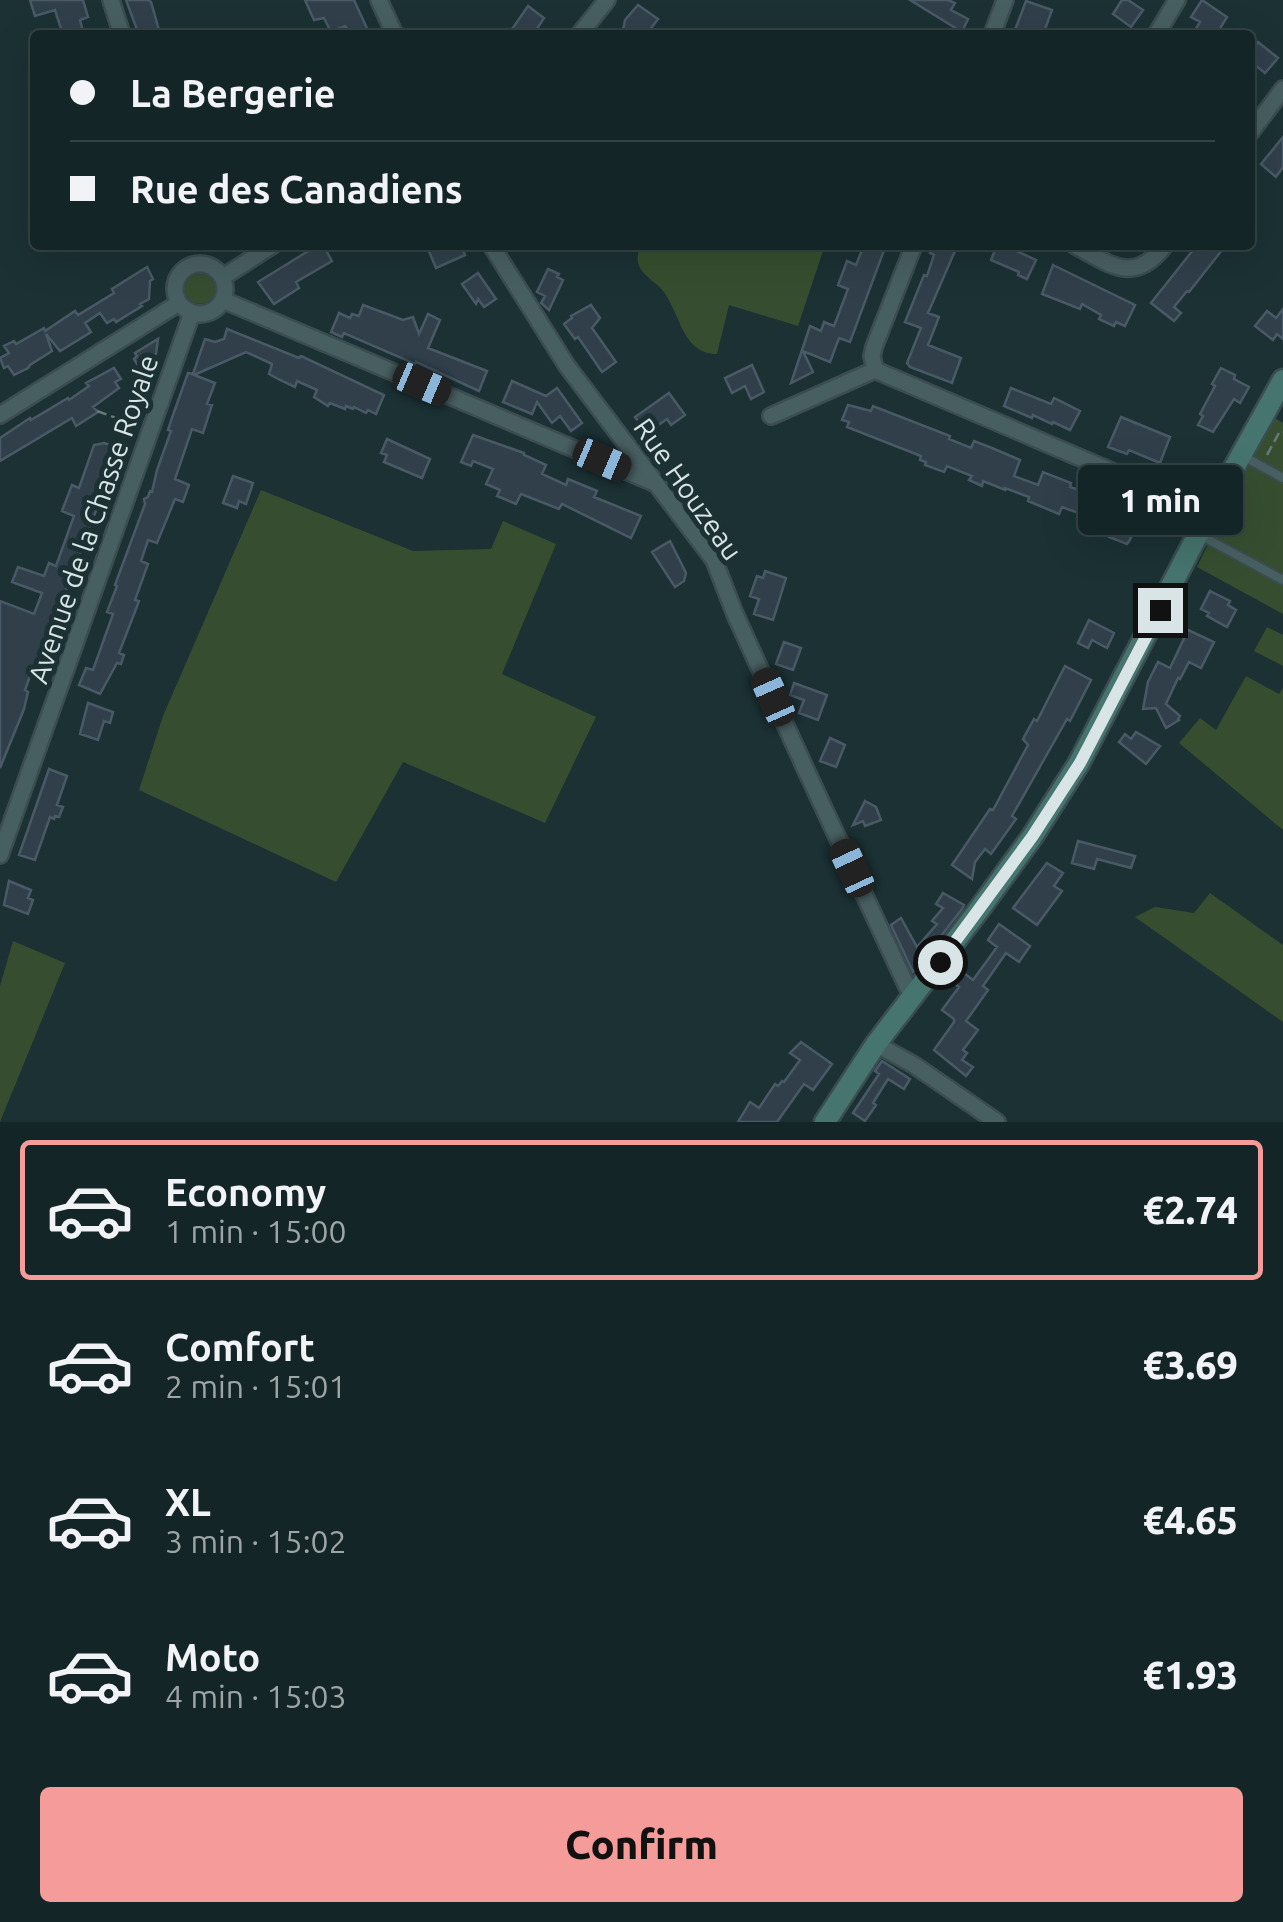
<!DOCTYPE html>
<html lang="en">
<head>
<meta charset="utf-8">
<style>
  body { margin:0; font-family:Ubuntu,sans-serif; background:#213133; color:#f1f3f6; height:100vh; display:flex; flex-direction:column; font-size:38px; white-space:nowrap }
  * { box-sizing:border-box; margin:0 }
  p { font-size:32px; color:#9da5a7 }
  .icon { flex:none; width:55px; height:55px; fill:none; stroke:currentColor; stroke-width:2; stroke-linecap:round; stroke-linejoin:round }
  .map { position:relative; height:1122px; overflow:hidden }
  .panel { display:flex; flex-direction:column; background:#142527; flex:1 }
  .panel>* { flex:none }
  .banner { position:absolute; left:30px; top:30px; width:1225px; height:220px; border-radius:10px; box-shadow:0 10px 40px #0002,0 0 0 2px #334244; display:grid; align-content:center; height:220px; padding:0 40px; background:#142527 }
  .end { position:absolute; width:45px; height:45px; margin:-22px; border:12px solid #d8e4e6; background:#111; box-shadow:0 0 0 5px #111 }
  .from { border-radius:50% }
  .bubble { position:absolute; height:70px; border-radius:10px; background:#142527; box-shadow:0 10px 40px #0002,0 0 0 2px #334244; font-size:32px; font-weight:800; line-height:70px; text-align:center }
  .car { position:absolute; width:30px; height:60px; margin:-30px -15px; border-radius:12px; box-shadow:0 0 8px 2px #0007; background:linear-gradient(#222 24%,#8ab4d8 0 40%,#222 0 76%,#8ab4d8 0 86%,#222 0) }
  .banner b { display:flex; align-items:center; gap:35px; height:95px; font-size:38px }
  .banner b+b { border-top:2px solid #334244 }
  .banner i { width:25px; height:25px; background:#f1f3f6 }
  ul { padding:18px 0 0; list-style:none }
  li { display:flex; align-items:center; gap:30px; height:140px; margin:0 20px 15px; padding:0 20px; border:5px solid transparent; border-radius:10px }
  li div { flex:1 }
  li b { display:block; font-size:38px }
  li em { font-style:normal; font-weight:800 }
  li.on { border-color:#f59b9a }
  li>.icon { width:90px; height:90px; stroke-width:1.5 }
  .button { display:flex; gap:20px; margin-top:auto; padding:20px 40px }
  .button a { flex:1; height:115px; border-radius:10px; background:#f59b9a; color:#111; font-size:40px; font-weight:800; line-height:115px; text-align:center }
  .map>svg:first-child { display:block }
  .green { fill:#364e2f }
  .building { fill:#303f4a; stroke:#495965; stroke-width:2.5 }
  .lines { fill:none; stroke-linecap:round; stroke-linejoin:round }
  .lane-casing { stroke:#3b4d50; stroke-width:12 }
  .street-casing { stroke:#3b4d50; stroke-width:20 }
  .secondary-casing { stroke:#3b4d50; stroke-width:25 }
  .path { stroke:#67797c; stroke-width:2.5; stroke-dasharray:10 5; stroke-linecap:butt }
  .lane { stroke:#485f62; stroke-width:8 }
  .street { stroke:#485f62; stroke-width:15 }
  .secondary { stroke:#46746e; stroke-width:20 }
  .route { stroke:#d8e4e6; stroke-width:12 }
  .labels { text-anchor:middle; stroke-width:10; stroke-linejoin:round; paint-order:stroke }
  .street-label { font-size:28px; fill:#d8e4e6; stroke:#1b3134 }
</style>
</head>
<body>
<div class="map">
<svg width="1283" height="1122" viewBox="0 0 1283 1122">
  <rect width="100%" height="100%" fill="#1b3134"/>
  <path class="green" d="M 640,245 L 825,245 L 798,326 L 729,305 L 717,354 C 682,354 680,312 663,291 C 657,283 645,277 640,268 C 636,261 638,253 640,245 Z
    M185 289a15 15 0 1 1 30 0a15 15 0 1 1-30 0Z
    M 1275,418 L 1283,423 L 1283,614 L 1197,567 L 1249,459 Z
    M 261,490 L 413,551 L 491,549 L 503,521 L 556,544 L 502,674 L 596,717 L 545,823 L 403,762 L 336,882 L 139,790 L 163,716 Z
    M 1267,627 L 1283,635 L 1283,666 L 1254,651 Z
    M 1246,676 L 1279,694 L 1283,688 L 1283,830 L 1179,743 L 1200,718 L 1216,730 Z
    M 1210,893 L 1283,945 L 1283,1022 L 1135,917 L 1155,907 L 1194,913 Z
    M 13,941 L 65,963 L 0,1122 L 0,986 Z"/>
  <path class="building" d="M 30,0 L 83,0 L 88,17 L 80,20 L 84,35 L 63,35 L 55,10 L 35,16 Z
    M 126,0 L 148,0 L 151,2 L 159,30 L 139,35 Z
    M 305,0 L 354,0 L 370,35 L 352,35 L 345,26 L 331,32 L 324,18 L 314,20 Z
    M 910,0 L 948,0 L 955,3 L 951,10 L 968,19 L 962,32 Z
    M 1122,0 L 1128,0 L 1143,10 L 1131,27 L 1113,14 Z
    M 1202,0 L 1227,17 L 1216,35 L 1192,35 L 1200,22 L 1191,17 Z
    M 1026,1 L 1052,10 L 1043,35 L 1013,35 Z
    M 638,5 L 658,19 L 646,35 L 622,35 L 625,20 Z
    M 528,6 L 544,18 L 533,35 L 508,35 Z
    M 1258,42 L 1278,58 L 1265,73 L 1250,61 L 1250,53 Z
    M 1283,137 L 1283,167 L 1276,177 L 1261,164 Z
    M 318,245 L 323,245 L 332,261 L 296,282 L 299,288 L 274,304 L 258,282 Z
    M 436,245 L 461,245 L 465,255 L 436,268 L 428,249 Z
    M 864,245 L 886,245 L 850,342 L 839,338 L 830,362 L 803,351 L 813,372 L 791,383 L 810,326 L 821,331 L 824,322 L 834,326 L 848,289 L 838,285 L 847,261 L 856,265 Z
    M 933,245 L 955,251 L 928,313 L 939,317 L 928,345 L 961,358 L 952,383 L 910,367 L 907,363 L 921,328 L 905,322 L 924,275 L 927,276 L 934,255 L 930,253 Z
    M 997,245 L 1004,245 L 1036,260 L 1027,279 L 1018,275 L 1019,272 L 991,260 Z
    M 1197,245 L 1226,245 L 1189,292 L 1187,291 L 1174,307 L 1181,313 L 1174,321 L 1151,303 Z
    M 1053,265 L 1135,305 L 1125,326 L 1116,322 L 1114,326 L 1099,319 L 1101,315 L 1082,304 L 1080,309 L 1042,294 Z
    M 147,267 L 153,279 L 150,281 L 149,299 L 140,304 L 142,306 L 116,322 L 114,319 L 107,323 L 100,313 L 85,323 L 91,332 L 60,351 L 46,334 L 52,351 L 30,365 L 28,368 L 14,375 L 8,366 L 4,368 L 0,358 L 9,353 L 4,346 L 14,341 L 16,344 L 44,328 L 45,331 L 75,311 L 78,315 L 114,293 L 112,289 Z
    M 548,269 L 559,274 L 557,277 L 563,280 L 549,310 L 541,303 L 545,296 L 537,292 Z
    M 478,273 L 496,299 L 484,307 L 478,299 L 476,304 L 462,284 Z
    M 363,305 L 403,320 L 413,317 L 419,334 L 428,314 L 440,320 L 428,348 L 487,371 L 479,391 L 416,362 L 415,364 L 344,333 L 342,337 L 331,332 L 339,313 L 350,318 L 352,314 L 359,316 Z
    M 591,305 L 600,318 L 592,328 L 616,362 L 602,372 L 578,337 L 575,339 L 564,324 L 572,318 L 571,316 Z
    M 1283,309 L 1283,339 L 1277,334 L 1273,340 L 1255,326 L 1267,311 L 1276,318 Z
    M 227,329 L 299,358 L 301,356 L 384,395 L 376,414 L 368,410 L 366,413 L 354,407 L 353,409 L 346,406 L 345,409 L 330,403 L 328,406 L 314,397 L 317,390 L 297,381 L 295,387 L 280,380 L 269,374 L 272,364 L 246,352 L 194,375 L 215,383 L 207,404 L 212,405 L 203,433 L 192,429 L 175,479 L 189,485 L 183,502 L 175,499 L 157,543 L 148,540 L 141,561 L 148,564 L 135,600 L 139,601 L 119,653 L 124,655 L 121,664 L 117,663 L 100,694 L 79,685 L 86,668 L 93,670 L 113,614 L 107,612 L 117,586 L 115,585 L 145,504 L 144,499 L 148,497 L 150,491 L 152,492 L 157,470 L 171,431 L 168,430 L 173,415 L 188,373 L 193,374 L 205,339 L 215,342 L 224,339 Z
    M 158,339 L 156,354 L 150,357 L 153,363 L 141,371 L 134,359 L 137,356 L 135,353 Z
    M 752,365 L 764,392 L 751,399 L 745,386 L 732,393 L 725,378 Z
    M 114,368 L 121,379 L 115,382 L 119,388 L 93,407 L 98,412 L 76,426 L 72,418 L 0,461 L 0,438 L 30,418 L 31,420 L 68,398 L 69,400 L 89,386 L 86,383 Z
    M 1221,368 L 1235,375 L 1234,379 L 1249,387 L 1240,403 L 1234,399 L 1213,432 L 1198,425 L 1203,416 L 1200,414 L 1215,386 L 1212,384 Z
    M 512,381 L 546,396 L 557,388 L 582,423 L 571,431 L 560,416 L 552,423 L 537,402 L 532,414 L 503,402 Z
    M 1011,388 L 1051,404 L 1054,398 L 1080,411 L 1070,430 L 1053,422 L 1052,424 L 1033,415 L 1032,418 L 1004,406 Z
    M 669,393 L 685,415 L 671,425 L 667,419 L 647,433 L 635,417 Z
    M 848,405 L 871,411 L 873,406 L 950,436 L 949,439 L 971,448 L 974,441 L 992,448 L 1020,460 L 1014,476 L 1038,485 L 1043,472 L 1071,483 L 1070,487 L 1141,512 L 1130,540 L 1127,544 L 1109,537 L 1112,525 L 1062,507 L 1059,514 L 1028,501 L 1029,497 L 1005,488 L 1005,490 L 983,481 L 982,486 L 969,480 L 972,476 L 947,466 L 944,472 L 925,465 L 926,462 L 920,460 L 921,456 L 847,427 L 849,422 L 842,420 Z
    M 1121,417 L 1170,437 L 1160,463 L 1129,450 L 1127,454 L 1108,447 Z
    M 473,435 L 524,453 L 524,455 L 546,465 L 542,474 L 566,485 L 568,479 L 597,491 L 594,497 L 641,516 L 631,538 L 562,504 L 559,509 L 521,494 L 516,504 L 497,496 L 500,490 L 486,484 L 493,469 L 473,461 L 471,466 L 461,462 Z
    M 387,439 L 430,459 L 422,478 L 384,462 L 387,455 L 381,453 Z
    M 104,443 L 119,448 L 68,587 L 62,597 L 65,598 L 38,670 L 33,668 L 25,690 L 28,692 L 24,709 L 0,768 L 0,601 L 34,614 L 42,593 L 12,582 L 18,567 L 44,576 L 49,563 L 56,566 L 74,516 L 62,511 L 72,485 L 79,488 L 94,445 Z
    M 233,476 L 253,483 L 246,504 L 239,501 L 237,508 L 223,503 Z
    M 670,541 L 686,573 L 684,581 L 675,587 L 652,552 Z
    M 765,571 L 786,578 L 773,620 L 754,614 L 759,599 L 750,596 L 757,576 L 763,578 Z
    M 1210,591 L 1230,601 L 1228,605 L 1236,610 L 1227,627 L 1207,616 L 1209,613 L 1201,609 Z
    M 1089,620 L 1114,633 L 1107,648 L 1092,640 L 1088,648 L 1078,643 Z
    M 1188,630 L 1214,642 L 1201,668 L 1189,662 L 1180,679 L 1178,678 L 1166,704 L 1180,716 L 1178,719 L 1179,720 L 1166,728 L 1156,708 L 1143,709 L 1148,682 L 1158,662 L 1170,668 Z
    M 784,642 L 801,648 L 793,670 L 776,664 Z
    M 1065,666 L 1091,680 L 1070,721 L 1067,719 L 1012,816 L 1016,819 L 991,854 L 985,849 L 975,862 L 972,879 L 952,865 L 990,809 L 993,810 L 1028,745 L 1023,739 L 1034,719 L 1037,721 Z
    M 794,683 L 827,695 L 818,720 L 799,713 L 804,700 L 790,695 Z
    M 88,703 L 113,712 L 110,723 L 104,721 L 98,740 L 80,734 Z
    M 1136,732 L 1160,746 L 1146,764 L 1119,742 L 1125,734 L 1131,739 Z
    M 830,738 L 845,745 L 836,767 L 820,761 Z
    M 49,769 L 67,776 L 57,805 L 63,807 L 59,817 L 55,816 L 54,819 L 50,817 L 35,860 L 19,855 Z
    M 865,801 L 876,807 L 881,820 L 865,826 L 863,821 L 853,825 Z
    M 1078,841 L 1135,856 L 1131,868 L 1097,859 L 1094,869 L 1072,863 Z
    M 1047,863 L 1063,873 L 1054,886 L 1062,891 L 1037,925 L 1013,908 Z
    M 9,881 L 31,890 L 28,898 L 33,900 L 28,914 L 4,905 Z
    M 943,893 L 964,905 L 962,909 L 913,972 L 891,925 L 901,918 L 917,947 L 937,924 L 932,921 L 943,908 L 936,904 Z
    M 999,924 L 1030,946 L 1019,962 L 1006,953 L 983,986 L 988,990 L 966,1021 L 978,1030 L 963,1050 L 967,1053 L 962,1060 L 973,1067 L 966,1076 L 934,1050 L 954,1022 L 954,1019 L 942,1010 L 959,987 L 956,985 L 964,973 L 973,980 L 997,947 L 988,940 Z
    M 801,1042 L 832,1064 L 813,1090 L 804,1084 L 777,1122 L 738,1122 L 750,1102 L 759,1108 L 775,1084 L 778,1086 L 782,1081 L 784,1082 L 800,1060 L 790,1053 Z
    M 882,1061 L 910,1079 L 904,1089 L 888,1079 L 873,1103 L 876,1105 L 865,1121 L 853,1113 L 879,1074 L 875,1071 Z"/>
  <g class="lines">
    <g class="lane-casing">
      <path id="lane" d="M 1243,456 L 1283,478
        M 1198,534 L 1283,580"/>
    </g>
    <g class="street-casing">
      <path id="street" d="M 111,0 L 122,35
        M 379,0 L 395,35
        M 579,35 L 607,0
        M 992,35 L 1005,0
        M 1156,35 L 1177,0
        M 1250,133 L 1283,89
        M 491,245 L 567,366 L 714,560 L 735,614 L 805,768 L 912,997
        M 1074,245 C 1110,264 1134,286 1165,245
        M175 289a25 25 0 1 1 50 0a25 25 0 1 1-50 0Z
        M 223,277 L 273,245
        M 223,300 L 657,484
        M 875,370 L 1209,513
        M 875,370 L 872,356 L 874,347 L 914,245
        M 0,415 L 179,303
        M 771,416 L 875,370
        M 0,855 L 192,313
        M 876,1044 L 914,1065 L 997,1122"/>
    </g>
    <g class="secondary-casing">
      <path id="secondary" d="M 825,1122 L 876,1044 L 978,911 L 1032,837 L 1079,763 L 1209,513 L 1283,380"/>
    </g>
    <path class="path" d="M 97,411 L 138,426
      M 1267,455 L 1280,431 L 1283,432"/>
    <use href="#lane" class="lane"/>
    <use href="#street" class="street"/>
    <use href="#secondary" class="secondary"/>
  </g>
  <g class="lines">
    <path class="route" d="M 940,962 L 1032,837 L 1080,763 L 1160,610"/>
  </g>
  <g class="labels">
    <g class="street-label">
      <text transform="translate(688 489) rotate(55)" y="10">Rue Houzeau</text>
      <text transform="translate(93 519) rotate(-71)" y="10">Avenue de la Chasse Royale</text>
    </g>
  </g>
</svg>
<i class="end from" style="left:940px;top:962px"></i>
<i class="end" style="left:1160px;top:610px"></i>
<div class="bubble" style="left:1078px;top:465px;width:165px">1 min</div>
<i class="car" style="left:422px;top:384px;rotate:113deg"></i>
<i class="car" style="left:602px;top:460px;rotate:113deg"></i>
<i class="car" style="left:773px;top:697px;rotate:336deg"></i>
<i class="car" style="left:852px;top:868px;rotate:335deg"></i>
<div class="banner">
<b><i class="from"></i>La Bergerie</b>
<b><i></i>Rue des Canadiens</b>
</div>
</div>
<section class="panel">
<ul>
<li class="on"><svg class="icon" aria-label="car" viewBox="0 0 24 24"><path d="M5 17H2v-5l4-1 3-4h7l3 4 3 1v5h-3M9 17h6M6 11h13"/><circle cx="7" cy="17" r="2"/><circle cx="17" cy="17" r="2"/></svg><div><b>Economy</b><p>1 min · 15:00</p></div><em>€2.74</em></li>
<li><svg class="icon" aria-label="car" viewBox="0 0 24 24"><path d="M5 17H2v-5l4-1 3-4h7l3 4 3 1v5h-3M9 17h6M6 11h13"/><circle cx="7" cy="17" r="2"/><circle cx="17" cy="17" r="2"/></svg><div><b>Comfort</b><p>2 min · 15:01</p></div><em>€3.69</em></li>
<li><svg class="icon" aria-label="car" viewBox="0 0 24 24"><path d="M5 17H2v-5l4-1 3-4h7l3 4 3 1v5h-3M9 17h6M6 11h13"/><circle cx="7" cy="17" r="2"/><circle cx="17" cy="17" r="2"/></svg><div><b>XL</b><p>3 min · 15:02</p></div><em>€4.65</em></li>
<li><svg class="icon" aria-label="car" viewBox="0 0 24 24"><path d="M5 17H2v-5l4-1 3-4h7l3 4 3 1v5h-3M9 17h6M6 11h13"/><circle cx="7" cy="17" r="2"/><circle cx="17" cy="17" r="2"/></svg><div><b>Moto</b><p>4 min · 15:03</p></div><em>€1.93</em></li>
</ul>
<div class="button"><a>Confirm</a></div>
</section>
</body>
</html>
